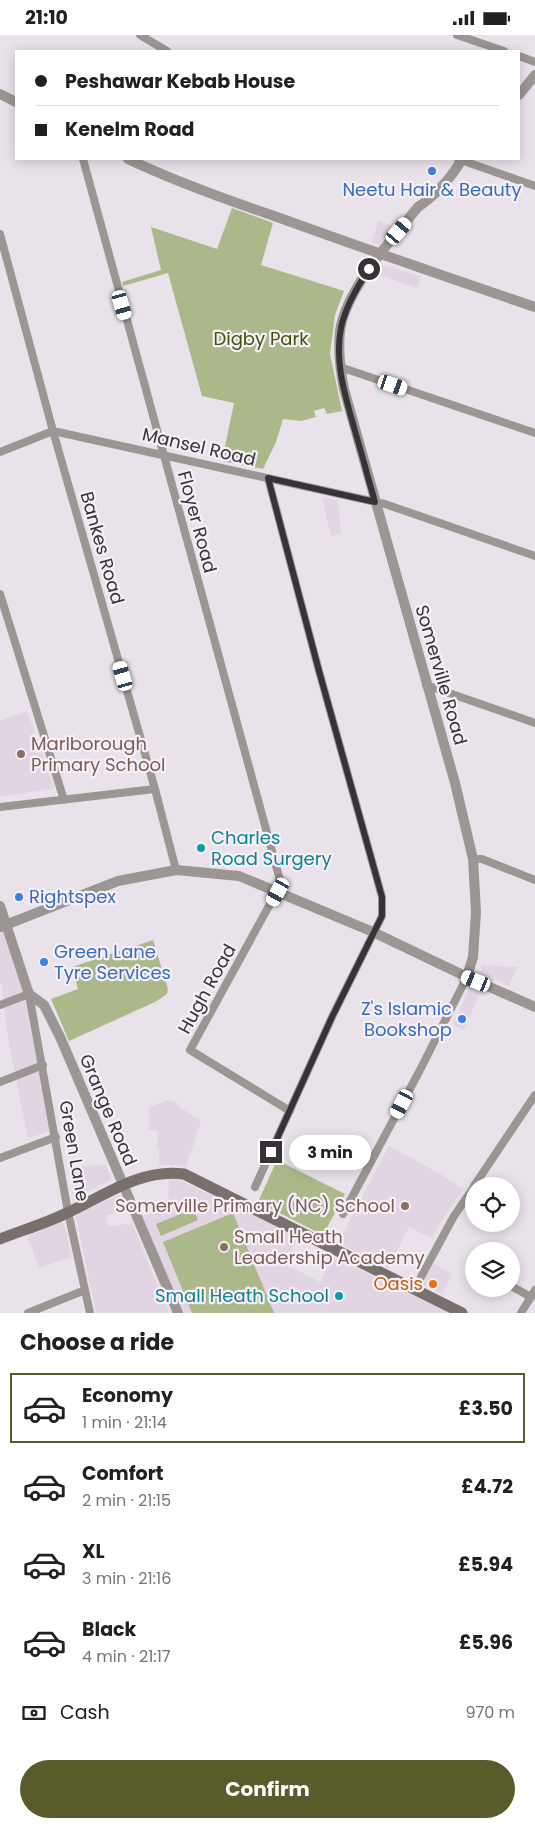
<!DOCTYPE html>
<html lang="en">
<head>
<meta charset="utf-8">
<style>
  body { margin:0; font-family:Poppins,sans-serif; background:#f6f6f6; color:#202124; height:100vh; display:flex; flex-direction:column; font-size:19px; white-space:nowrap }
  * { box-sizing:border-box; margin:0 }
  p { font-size:16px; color:#757577 }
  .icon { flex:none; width:28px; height:28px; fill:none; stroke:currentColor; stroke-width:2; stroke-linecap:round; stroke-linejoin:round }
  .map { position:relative; height:1278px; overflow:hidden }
  .details { display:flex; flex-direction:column; background:#fff; flex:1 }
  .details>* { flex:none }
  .banner { position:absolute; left:15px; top:15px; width:505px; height:110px; border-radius:0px; box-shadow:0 2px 12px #0003; display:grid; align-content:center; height:110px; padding:0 20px; background:#fff }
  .tools { position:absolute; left:465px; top:1142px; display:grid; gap:10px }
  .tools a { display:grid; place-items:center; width:55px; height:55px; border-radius:50%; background:#fff; box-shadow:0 2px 12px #0003; font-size:25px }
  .end { position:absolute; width:22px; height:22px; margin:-11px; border:6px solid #353336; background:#fff; box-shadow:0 0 0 2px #fff }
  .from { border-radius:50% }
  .bubble { position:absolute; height:35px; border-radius:18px; background:#fff; box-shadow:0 2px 12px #0003; font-size:16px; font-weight:700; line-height:35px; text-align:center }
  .car { position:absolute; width:15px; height:30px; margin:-15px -8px; border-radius:6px; box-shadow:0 0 4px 1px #0007; background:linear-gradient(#fff 24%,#345 0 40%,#fff 0 76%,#345 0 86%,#fff 0) }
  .banner b { display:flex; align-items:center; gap:18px; height:48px; font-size:19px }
  .banner b+b { border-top:1px solid #e0e0e0 }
  .banner i { width:12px; height:12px; background:#202124 }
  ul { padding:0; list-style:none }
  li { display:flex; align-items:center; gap:15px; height:70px; margin:0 10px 8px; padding:0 10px; border:2px solid transparent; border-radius:0px }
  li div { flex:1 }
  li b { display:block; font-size:19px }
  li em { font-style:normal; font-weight:700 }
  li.on { border-color:#595c2a }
  li>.icon { width:45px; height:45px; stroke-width:1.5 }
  h2 { padding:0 20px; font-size:22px; line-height:60px }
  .pay { display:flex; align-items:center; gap:12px; height:55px; padding:0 20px; font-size:19px }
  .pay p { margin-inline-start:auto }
  .cta { display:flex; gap:10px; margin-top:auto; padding:10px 20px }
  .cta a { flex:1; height:58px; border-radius:30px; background:#595c2a; color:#fff; font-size:20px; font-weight:700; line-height:58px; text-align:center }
  .status { display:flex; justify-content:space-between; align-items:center; height:35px; padding:0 25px; background:#fff; direction:ltr }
  .status svg { height:14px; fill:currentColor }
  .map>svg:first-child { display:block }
  .built { fill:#e1d4e3 }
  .green { fill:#abb88a }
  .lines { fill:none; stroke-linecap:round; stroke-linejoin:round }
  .minor { stroke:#9b9694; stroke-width:8 }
  .tertiary { stroke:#9b9694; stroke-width:10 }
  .secondary { stroke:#77706d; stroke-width:11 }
  .route { stroke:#353336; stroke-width:6 }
  .shop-dot { fill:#3f7fe0; stroke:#f6eff8; stroke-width:2 }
  .education-dot { fill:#8d6e63; stroke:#f6eff8; stroke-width:2 }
  .culture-dot { fill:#0f9aa8; stroke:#f6eff8; stroke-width:2 }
  .food-dot { fill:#e8710a; stroke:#f6eff8; stroke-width:2 }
  .labels { text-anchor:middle; stroke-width:4.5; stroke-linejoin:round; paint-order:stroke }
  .shop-label { font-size:18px; fill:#366cbe; stroke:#f6eff8; text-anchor:start }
  .park-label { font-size:18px; fill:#43510b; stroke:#f6eff8 }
  .street-label { font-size:18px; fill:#353336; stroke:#f6eff8 }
  .education-label { font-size:18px; fill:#785e54; stroke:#f6eff8; text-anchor:start }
  .culture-label { font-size:18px; fill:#0d838f; stroke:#f6eff8; text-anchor:start }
  .food-label { font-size:18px; fill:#c56008; stroke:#f6eff8; text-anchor:end }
</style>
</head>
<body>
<div class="status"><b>21:10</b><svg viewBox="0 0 49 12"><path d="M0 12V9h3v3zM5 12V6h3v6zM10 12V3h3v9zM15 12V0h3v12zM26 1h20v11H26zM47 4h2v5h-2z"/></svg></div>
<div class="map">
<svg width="535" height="1278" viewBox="0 0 535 1278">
  <rect width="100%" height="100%" fill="#e9e2ea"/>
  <path class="built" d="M 378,186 L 394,192 L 379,211 L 372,207 Z
    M 379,229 L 421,241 L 417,253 L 373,238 Z
    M 322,462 L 338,466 L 341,498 L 331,501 Z
    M 27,676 L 54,753 L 0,762 L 0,686 Z
    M 0,884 L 29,969 L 51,1096 L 28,1103 L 8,1003 L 2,952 L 0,946 Z
    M 481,930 L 517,932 L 509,951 L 481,938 Z
    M 469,953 L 480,957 L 464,995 L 453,990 Z
    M 167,1065 L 178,1068 L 177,1070 L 201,1086 L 186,1132 L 175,1130 L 159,1130 L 159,1113 L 157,1112 L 158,1095 L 149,1095 L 149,1073 Z
    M 389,1111 L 442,1140 L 463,1154 L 431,1203 L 409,1192 L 388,1233 L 338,1208 Z
    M 106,1130 L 111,1143 L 108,1147 L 78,1161 L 73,1158 L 69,1132 Z
    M 169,1144 L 177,1144 L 298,1202 L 287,1226 L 289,1231 L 320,1247 L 332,1222 L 334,1222 L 450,1278 L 184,1278 L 141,1181 L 168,1171 Z
    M 119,1160 L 126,1176 L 106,1180 L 108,1192 L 132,1188 L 169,1278 L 96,1278 L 76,1182 L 81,1176 Z
    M 62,1186 L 67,1199 L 71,1222 L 38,1233 L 31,1209 L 27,1202 Z
    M 433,1229 L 452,1239 L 442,1259 L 423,1249 Z"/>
  <path class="green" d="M 232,173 L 273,188 L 261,230 L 344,256 L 335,280 L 330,319 L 342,376 L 327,379 L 324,373 L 314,376 L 316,382 L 301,386 L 283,384 L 276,407 L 263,434 L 222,426 L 234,368 L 202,361 L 168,238 L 123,251 L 122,247 L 161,235 L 151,192 L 217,214 Z
    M 153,905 L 168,954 L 167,959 L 155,967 L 69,1006 L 51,964 L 78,954 L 72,932 Z
    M 277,1125 L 345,1159 L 323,1200 L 258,1167 Z
    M 193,1174 L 198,1185 L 161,1201 L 156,1189 Z
    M 233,1178 L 274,1278 L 192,1278 L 163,1207 Z"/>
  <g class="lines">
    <path class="minor" d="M 140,0 L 167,16
      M 457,0 L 504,16
      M 519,21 L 535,27
      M 83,124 L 281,849 L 190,1015 L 290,1076
      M 458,124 L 535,151
      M 0,199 L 53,396 L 155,754 L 176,835
      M 340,332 L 535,398
      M 0,417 L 53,396 L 385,469 L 535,521
      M 0,559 L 64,765
      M 426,650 L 535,688
      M 0,772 L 155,754
      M 473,824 L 482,824 L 535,845
      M 0,970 L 29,959 L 68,1177 L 90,1278
      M 0,1047 L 43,1030
      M 0,1123 L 56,1102
      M 474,1151 L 535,1060
      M 255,1152 L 332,982 L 382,881 L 382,862 L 319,636 L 268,443
      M 343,1179 L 420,1035 L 467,942
      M 421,1242 L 454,1181 L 474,1152
      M 511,1251 L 531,1262
      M 28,1278 L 85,1255
      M 521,1278 L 535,1255"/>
    <path class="tertiary" d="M 0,59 L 16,67
      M 519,60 L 535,40
      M 128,124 C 176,147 227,165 277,182 C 363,213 449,243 535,272
      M 462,124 C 452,142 435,161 418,172 C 392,204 346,254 340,296 C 338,316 340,334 344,354 L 455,748 L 473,824 L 476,877 L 473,922 L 467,942
      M 0,871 L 29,959 L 44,970 L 61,1004 L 178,1278
      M 0,892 L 118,846 L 176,835 L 239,841 L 373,897 L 467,942 L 535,972"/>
    <path class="secondary" d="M 0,1204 C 23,1195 47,1188 69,1177 C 105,1160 142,1133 184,1139 L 462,1278"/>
  </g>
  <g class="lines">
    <path class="route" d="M 271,1117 L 332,982 L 382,881 L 382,862 L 319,636 L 268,443 L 375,467 C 368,443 362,419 355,396 C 346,363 334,328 341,293 C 345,272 357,252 369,234"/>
  </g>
  <g class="shop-dot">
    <circle cx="432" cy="136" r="5"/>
    <circle cx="19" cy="862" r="5"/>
    <circle cx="44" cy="927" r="5"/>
    <circle cx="462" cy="984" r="5"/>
  </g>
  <g class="education-dot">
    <circle cx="21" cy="719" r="5"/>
    <circle cx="405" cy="1171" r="5"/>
    <circle cx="224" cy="1212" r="5"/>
  </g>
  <g class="culture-dot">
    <circle cx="201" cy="813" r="5"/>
    <circle cx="339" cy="1261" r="5"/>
  </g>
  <circle class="food-dot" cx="433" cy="1249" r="5"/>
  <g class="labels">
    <g class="shop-label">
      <text x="432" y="161" text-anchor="middle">Neetu Hair &amp; Beauty</text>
      <text x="29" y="868">Rightspex</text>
      <text x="54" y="923">Green Lane<tspan x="54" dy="21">Tyre Services</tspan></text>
      <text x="452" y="980" text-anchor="end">Z's Islamic<tspan x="452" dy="21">Bookshop</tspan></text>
    </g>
    <g class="park-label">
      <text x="261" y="310">Digby Park</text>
    </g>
    <g class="street-label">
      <text transform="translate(199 412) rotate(13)" y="6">Mansel Road</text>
      <text transform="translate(197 487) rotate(75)" y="6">Floyer Road</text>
      <text transform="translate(102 513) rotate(74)" y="6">Bankes Road</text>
      <text transform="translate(441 640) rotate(74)" y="6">Somerville Road</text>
      <text transform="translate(207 954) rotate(-61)" y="6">Hugh Road</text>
      <text transform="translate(108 1075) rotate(67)" y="6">Grange Road</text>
      <text transform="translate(74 1116) rotate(80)" y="6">Green Lane</text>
    </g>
    <g class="education-label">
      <text x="31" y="715">Marlborough<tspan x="31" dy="21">Primary School</tspan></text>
      <text x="395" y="1177" text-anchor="end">Somerville Primary (NC) School</text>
      <text x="234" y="1208">Small Heath<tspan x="234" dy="21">Leadership Academy</tspan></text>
    </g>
    <g class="culture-label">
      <text x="211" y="809">Charles<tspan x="211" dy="21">Road Surgery</tspan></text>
      <text x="329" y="1267" text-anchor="end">Small Heath School</text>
    </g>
    <g class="food-label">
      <text x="423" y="1255">Oasis</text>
    </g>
  </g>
</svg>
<div class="tools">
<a><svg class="icon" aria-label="locate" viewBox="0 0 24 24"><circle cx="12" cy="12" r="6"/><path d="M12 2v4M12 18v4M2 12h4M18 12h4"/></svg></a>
<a><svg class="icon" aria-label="layers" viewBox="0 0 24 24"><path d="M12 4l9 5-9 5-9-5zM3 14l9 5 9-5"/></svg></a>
</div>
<i class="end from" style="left:369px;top:234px"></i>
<i class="end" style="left:271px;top:1117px"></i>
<div class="bubble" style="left:289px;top:1100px;width:82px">3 min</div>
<i class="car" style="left:399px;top:196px;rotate:40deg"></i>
<i class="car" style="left:122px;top:270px;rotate:164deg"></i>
<i class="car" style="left:393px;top:350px;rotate:109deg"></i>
<i class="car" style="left:123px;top:641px;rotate:344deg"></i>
<i class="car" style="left:278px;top:857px;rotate:209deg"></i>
<i class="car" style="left:476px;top:946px;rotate:292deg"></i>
<i class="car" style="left:402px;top:1069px;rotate:208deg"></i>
<div class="banner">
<b><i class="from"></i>Peshawar Kebab House</b>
<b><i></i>Kenelm Road</b>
</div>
</div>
<section class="details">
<h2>Choose a ride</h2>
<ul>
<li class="on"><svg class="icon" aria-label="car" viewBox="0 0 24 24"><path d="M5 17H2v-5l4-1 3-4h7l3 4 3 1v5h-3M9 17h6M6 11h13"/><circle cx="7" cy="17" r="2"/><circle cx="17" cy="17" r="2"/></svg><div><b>Economy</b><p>1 min · 21:14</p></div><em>£3.50</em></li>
<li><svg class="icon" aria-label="car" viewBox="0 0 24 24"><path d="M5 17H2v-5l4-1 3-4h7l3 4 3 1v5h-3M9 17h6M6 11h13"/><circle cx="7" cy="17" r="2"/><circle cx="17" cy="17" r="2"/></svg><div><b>Comfort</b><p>2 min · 21:15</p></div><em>£4.72</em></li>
<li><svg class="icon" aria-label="car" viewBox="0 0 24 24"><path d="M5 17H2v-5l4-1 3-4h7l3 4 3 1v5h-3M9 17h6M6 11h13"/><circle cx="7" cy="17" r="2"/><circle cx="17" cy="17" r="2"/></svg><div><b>XL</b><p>3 min · 21:16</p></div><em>£5.94</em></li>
<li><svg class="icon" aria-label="car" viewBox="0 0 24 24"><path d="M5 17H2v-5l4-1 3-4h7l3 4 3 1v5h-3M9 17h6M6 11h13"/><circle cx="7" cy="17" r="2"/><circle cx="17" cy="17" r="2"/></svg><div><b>Black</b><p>4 min · 21:17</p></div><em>£5.96</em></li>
</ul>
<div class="pay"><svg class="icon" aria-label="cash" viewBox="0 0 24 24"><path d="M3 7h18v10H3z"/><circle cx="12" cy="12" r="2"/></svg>Cash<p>970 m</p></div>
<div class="cta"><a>Confirm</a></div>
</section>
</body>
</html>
